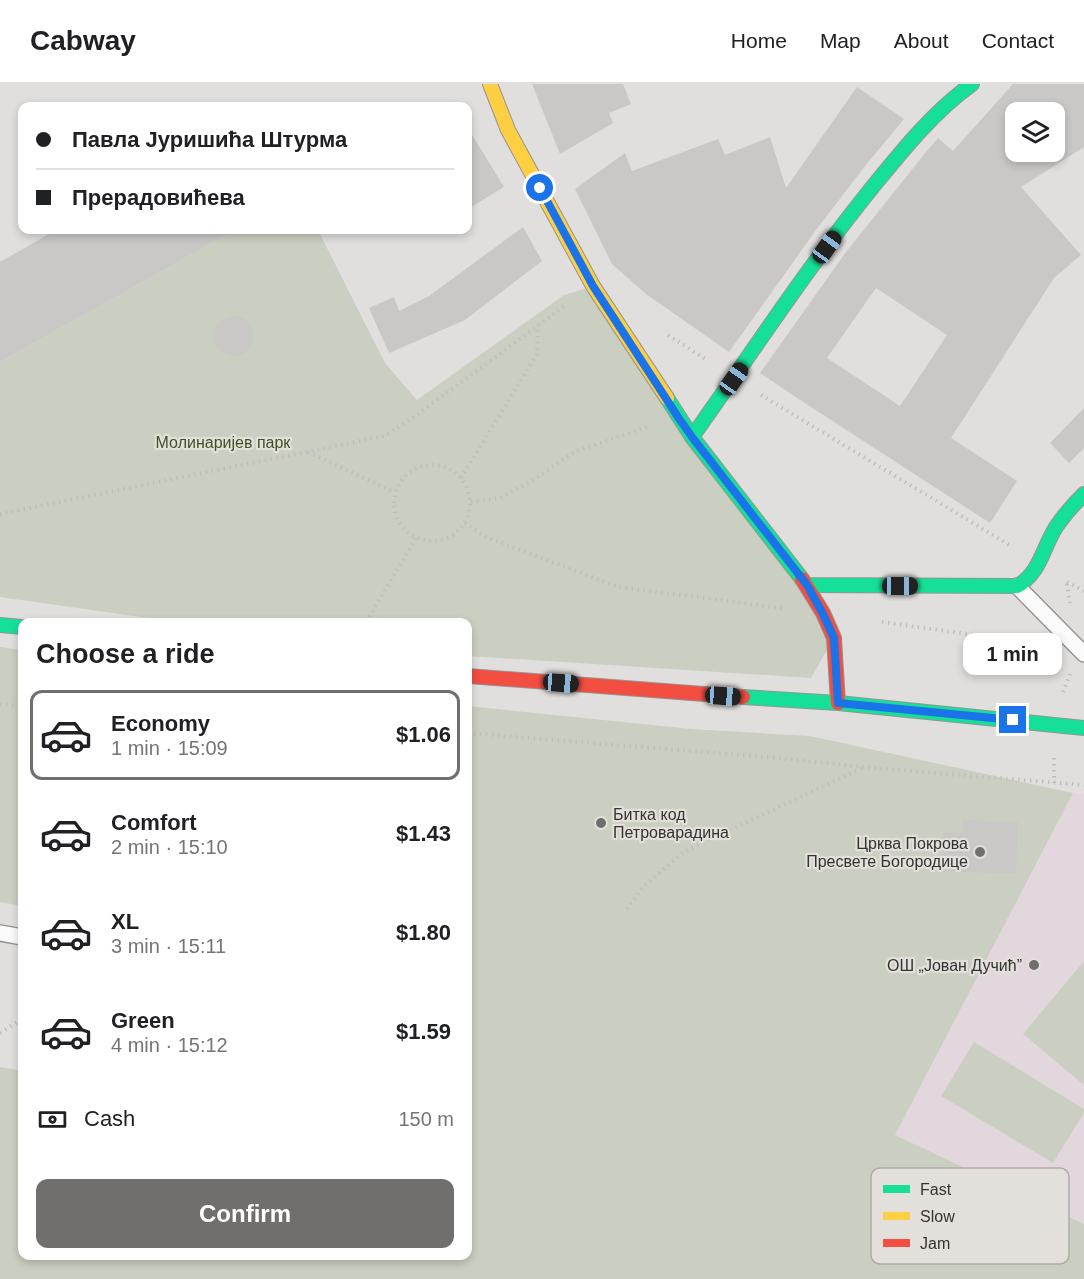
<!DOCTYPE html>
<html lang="en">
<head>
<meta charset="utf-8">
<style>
  body { margin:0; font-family:Arial,sans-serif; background:#f2f2f2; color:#202124; height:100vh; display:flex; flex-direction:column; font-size:22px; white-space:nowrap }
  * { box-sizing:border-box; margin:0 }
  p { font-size:20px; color:#757577 }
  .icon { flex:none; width:33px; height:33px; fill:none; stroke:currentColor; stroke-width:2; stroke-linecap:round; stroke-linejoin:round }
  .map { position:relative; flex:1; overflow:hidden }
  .sheet { position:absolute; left:18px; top:534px; width:454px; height:642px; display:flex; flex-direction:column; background:#fff; border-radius:12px; box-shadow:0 3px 9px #0003 }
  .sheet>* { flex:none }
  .hud { position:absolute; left:18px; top:18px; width:454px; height:132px; border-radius:12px; box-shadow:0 3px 9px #0003; display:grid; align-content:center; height:132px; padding:0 18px; background:#fff }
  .buttons { position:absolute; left:1005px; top:18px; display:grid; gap:12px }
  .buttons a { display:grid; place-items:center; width:60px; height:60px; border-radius:12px; background:#fff; box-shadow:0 3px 9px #0003; font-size:30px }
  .end { position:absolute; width:27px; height:27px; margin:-14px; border:8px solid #1a73e8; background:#fff; box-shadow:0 0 0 3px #fff }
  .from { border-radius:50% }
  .bubble { position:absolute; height:42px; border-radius:12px; background:#fff; box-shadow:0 3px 9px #0003; font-size:20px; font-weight:700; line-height:42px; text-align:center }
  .car { position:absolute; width:18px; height:36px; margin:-18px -9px; border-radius:8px; box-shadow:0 0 4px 2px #0007; background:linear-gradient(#222 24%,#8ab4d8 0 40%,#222 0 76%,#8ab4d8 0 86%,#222 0) }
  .hud b { display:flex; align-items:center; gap:21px; height:57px; font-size:22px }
  .hud b+b { border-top:2px solid #e0e0e0 }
  .hud i { width:15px; height:15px; background:#202124 }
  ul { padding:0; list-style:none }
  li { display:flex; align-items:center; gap:18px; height:90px; margin:0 12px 9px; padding:0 6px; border:3px solid transparent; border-radius:12px }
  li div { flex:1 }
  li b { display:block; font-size:22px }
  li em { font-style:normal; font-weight:700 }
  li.current { border-color:#716f6d }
  li>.icon { width:54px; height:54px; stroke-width:1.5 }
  h2 { padding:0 18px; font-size:27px; line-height:72px }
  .pay { display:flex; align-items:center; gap:15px; height:66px; padding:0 18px; font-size:22px }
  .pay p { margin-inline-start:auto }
  .action { display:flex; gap:12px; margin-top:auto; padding:12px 18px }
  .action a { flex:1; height:69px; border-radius:12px; background:#716f6d; color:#fff; font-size:24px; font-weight:700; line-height:69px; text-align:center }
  header { display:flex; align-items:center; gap:36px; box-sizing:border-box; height:84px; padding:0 30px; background:#fff; border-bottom:2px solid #e0e0e0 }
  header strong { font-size:28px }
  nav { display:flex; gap:33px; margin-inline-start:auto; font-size:21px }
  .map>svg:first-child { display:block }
  .education { fill:#e3d7de }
  .green { fill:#cacfc1 }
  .building { fill:#c9c8c7; fill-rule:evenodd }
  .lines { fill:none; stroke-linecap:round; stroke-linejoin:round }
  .lane-casing { stroke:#959492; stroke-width:18 }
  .fast-casing { stroke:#959492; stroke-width:16 }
  .slow-casing { stroke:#959492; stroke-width:16 }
  .jam-casing { stroke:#959492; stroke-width:16 }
  .path { stroke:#c0bfbf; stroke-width:4; stroke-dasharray:1.5 4.5; stroke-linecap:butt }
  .lane { stroke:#fafafa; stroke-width:15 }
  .fast { stroke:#16e098; stroke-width:14 }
  .slow { stroke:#ffcf43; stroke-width:14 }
  .jam { stroke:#f24e42; stroke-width:14 }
  .route { stroke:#1a73e8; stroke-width:8 }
  .poi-dot { fill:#716f6d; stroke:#e3e0db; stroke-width:2 }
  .labels { text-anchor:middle; stroke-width:4.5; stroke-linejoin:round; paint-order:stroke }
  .park-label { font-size:16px; fill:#3f5124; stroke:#e3e0db }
  .poi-label { font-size:16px; fill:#343331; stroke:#e3e0db; text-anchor:end }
  .key { fill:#e3e0db; stroke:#aeaca8; stroke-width:1.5 }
  .key-label { font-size:16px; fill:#343331 }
</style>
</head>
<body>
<header>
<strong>Cabway</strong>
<nav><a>Home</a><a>Map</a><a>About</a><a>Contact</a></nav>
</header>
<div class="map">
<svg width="1084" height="1195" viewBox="0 0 1084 1195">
  <rect width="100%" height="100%" fill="#e1dfdd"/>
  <path class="education" d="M 1073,709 L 1084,710 L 1084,1140 L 895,1051 Z"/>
  <path class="green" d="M 235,146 L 318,146 L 385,279 L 417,316 L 564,211 L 593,202 L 834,554 L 811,594 L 468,572 L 468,538 L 176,538 L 0,513 L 0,278 Z
    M 0,563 L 22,566 L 22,822 L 0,818 Z
    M 468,622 L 691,645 L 810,652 L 1073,709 L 895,1051 L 1084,1140 L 1084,1195 L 0,1195 L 0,983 L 22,987 L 22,1172 L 468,1172 Z
    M 1084,877 L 1084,1001 L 1023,950 Z
    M 974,958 L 1084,1025 L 1084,1029 L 1053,1079 L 941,1012 Z"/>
  <path class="building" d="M 532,0 L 623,0 L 631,20 L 609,29 L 613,39 L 560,70 Z
    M 1013,0 L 1084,0 L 1084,63 L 1021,103 L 1081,171 L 1054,194 L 951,354 L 1017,397 L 990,439 L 794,312 L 760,289 L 846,168 L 926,68 L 938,54 L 953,67 ZM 1016,28 L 1054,28 L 1054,68 L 1016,68 ZM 876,204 L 947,251 L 900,322 L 827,274 Z
    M 857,3 L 904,35 L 865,82 L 816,146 L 729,268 L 646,210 L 612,180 L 575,105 L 625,69 L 632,87 L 718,55 L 725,71 L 770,53 L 786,104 Z
    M 468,44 L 504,103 L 468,125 Z
    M 523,143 L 542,177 L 465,236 L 389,269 L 369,224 L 394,213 L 399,227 L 429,212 Z
    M 56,146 L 235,146 L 0,278 L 0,178 Z
    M214 252a20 20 0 1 1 40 0a20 20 0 1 1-40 0Z
    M 1084,324 L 1084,364 L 1069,379 L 1050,359 Z
    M 963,736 L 1018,738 L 1016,790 L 942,787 L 943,749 L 963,749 Z"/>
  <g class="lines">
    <g class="lane-casing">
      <path id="lane" d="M 1017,502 L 1084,570
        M 0,849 L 22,853"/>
    </g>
    <g class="fast-casing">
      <path id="fast" d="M 667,314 L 692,353 L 802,495
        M 692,353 C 751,270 807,184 871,105 C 902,67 932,29 972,0
        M 807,501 L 1017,502 C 1040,490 1043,463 1056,443 C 1064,431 1074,420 1084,410
        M 0,541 L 22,543
        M 743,613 L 838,619 L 1084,644"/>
    </g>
    <g class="slow-casing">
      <path id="slow" d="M 490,0 L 508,46 L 593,202 L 667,314"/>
    </g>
    <g class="jam-casing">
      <path id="jam" d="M 802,495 L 823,529 L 834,554 L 838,619
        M 468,592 L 743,613"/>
    </g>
    <path class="path" d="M 668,251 L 707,276
      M 761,311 L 1011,462
      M 308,368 L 394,408
      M394 419a38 38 0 1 1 76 0a38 38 0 1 1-76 0Z
      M 461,394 L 537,270 L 538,241
      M 471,418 L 500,414 L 535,395 L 574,368 L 647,343
      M 0,430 L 385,352 L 421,328 L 567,220
      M 465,439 L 486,453 L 618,503 L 782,524
      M 1067,498 L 1084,507
      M 1067,500 L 1070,519
      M 352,536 L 361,538
      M 366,538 L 416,454
      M 882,538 L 1038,560
      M 1063,608 L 1070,590
      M 0,620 L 22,622
      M 468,649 L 779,674 L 863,683 L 1084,701
      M 1054,674 L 1054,699
      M 627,825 L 644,802 L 685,767 L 862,684
      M 0,949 L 22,935"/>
    <use href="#lane" class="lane"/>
    <use href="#fast" class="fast"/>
    <use href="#slow" class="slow"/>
    <use href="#jam" class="jam"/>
  </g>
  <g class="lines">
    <path class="route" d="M 540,104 L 593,202 L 678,333 L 692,353 L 807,501 L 823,530 L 834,554 L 838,619 L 1013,636"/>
  </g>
  <g class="poi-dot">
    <circle cx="601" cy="739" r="6"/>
    <circle cx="980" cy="768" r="6"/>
    <circle cx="1034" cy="881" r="6"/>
  </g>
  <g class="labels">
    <g class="park-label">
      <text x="223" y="364">Молинаријев парк</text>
    </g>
    <g class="poi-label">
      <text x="613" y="736" text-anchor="start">Битка код<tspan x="613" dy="18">Петроварадина</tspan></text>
      <text x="968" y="765">Црква Покрова<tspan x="968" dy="18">Пресвете Богородице</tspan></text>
      <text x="1022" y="887">ОШ „Јован Дучић”</text>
    </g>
  </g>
  <rect x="871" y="1084" width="198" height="96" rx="9" class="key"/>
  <rect x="883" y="1101" width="27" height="8" fill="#16e098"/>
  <rect x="883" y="1128" width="27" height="8" fill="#ffcf43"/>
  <rect x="883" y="1155" width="27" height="8" fill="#f24e42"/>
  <g class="key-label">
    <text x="920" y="1111">Fast</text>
    <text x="920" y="1138">Slow</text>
    <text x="920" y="1165">Jam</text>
  </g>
</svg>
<div class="buttons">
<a><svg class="icon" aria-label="layers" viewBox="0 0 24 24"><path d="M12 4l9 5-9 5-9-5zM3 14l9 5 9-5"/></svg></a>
</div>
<i class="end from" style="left:540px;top:104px"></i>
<i class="end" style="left:1013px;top:636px"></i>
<div class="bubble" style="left:963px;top:549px;width:99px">1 min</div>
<i class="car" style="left:827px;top:163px;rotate:36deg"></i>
<i class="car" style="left:734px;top:295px;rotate:35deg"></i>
<i class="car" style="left:900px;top:502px;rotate:90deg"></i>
<i class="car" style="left:561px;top:599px;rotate:94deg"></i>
<i class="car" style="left:723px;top:612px;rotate:94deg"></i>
<div class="hud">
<b><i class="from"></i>Павла Јуришића Штурма</b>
<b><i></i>Прерадовићева</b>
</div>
<section class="sheet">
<h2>Choose a ride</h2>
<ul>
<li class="current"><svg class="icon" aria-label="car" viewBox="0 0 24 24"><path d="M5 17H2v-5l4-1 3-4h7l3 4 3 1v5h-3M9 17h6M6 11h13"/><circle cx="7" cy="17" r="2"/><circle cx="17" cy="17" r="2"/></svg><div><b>Economy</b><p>1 min · 15:09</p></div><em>$1.06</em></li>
<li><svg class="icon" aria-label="car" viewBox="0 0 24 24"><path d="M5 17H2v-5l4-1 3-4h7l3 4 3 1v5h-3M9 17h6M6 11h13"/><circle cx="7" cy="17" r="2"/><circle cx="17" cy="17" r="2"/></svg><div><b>Comfort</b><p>2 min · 15:10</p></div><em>$1.43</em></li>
<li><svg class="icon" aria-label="car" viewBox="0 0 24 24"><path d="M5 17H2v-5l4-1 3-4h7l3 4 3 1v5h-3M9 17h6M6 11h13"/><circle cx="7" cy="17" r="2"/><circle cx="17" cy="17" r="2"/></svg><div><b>XL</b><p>3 min · 15:11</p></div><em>$1.80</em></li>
<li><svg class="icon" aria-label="car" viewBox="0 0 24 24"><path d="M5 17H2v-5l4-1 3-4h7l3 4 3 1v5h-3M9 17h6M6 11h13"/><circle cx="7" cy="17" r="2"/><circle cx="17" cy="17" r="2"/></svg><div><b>Green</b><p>4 min · 15:12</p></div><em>$1.59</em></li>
</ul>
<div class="pay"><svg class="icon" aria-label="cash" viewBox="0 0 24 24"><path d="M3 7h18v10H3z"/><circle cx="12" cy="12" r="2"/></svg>Cash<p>150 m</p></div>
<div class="action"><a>Confirm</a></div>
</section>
</div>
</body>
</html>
